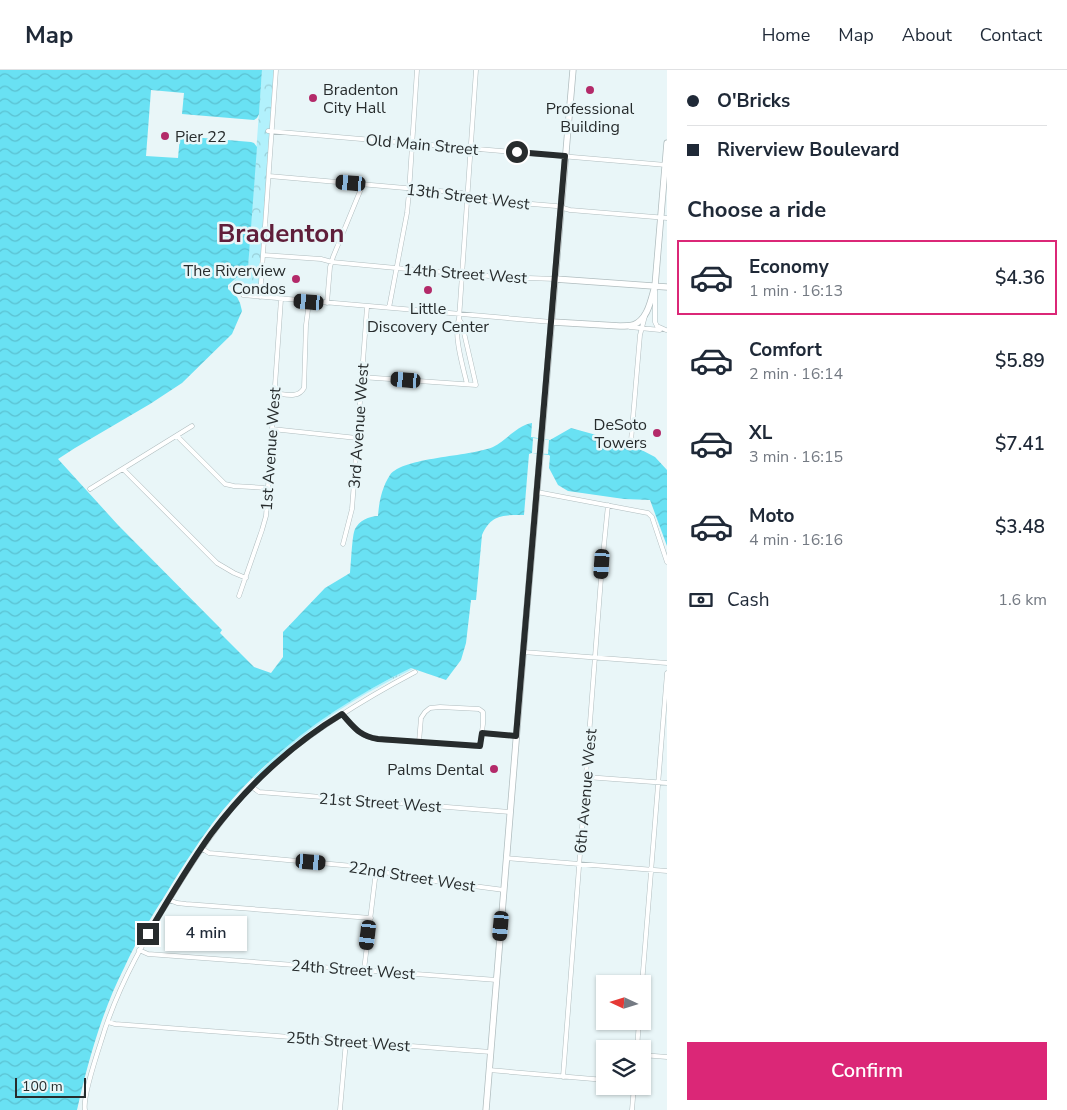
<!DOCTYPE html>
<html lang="en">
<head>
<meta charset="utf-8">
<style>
  body { margin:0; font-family:"Nunito Sans",sans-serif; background:#f6f6f7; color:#1f2937; height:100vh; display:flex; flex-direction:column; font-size:19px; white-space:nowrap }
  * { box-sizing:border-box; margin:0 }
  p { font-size:16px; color:#747a83 }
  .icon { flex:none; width:28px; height:28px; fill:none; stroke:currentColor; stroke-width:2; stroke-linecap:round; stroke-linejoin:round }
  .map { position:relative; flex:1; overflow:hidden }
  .drawer { display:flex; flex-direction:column; background:#fff; width:400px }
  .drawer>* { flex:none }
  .top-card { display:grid; align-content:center; height:110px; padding:0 20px; background:#fff }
  .needle { width:32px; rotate:274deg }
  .controls { position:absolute; left:596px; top:905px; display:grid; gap:10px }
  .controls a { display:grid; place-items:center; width:55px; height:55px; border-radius:0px; background:#fff; box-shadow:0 1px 4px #0004; font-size:25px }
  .scale { position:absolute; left:15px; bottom:12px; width:71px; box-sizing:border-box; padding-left:5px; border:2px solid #272c2d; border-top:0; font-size:14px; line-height:18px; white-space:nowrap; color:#272c2d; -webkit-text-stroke:4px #e9f6f8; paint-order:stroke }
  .end { position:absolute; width:22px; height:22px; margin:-11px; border:6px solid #272c2d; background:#fff; box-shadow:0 0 0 2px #fff }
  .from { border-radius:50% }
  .bubble { position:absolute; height:35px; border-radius:0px; background:#fff; box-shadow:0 1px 4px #0004; font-size:16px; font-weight:600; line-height:35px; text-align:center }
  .car { position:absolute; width:15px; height:30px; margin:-15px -8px; border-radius:6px; box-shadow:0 0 4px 1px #0007; background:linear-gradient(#222 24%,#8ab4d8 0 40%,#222 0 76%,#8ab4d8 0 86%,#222 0) }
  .top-card b { display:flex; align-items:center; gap:18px; height:48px; font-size:19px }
  .top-card b+b { border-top:1px solid #e0e1e3 }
  .top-card i { width:12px; height:12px; background:#1f2937 }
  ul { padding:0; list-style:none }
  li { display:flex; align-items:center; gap:15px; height:75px; margin:0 10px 8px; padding:0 10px; border:2px solid transparent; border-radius:0px }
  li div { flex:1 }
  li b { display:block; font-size:19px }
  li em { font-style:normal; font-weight:600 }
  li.active { border-color:#db2777 }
  li>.icon { width:45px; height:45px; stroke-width:1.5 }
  h2 { padding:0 20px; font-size:22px; line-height:60px }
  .pay { display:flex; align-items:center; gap:12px; height:55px; padding:0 20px; font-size:19px }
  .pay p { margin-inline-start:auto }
  .cta { display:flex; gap:10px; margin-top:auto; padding:10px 20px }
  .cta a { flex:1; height:58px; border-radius:0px; background:#db2777; color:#fff; font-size:20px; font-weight:600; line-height:58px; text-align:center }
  header { display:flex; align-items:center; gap:30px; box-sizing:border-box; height:70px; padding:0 25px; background:#fff; border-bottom:1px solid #e0e1e3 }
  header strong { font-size:24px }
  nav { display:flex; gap:28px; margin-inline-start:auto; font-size:18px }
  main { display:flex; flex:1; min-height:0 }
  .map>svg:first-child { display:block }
  .grass { fill:url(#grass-tufts) }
  .park { fill:url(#park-crowns) }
  .water { fill:url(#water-waves) }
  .pier { fill:#e9f6f8 }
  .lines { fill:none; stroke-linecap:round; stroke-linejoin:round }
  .minor-casing { stroke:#b0bdbf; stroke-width:5 }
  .secondary-casing { stroke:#b0bdbf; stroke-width:7 }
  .minor { stroke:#fff; stroke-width:4 }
  .secondary { stroke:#fff; stroke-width:5.5 }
  .route { stroke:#272c2d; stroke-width:6 }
  .poi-dot { fill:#b32a69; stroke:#e9f6f8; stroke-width:2 }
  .labels { text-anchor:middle; stroke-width:5; stroke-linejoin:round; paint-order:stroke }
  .poi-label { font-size:16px; fill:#272c2d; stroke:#e9f6f8; text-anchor:end }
  .street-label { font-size:16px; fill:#272c2d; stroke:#e9f6f8 }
  .town-label { font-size:26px; font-weight:bold; fill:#601e3a; stroke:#e9f6f8 }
</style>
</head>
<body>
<header>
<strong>Map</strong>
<nav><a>Home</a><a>Map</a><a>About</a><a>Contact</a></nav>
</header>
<main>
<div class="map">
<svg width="667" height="1040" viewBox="0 0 667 1040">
  <defs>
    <pattern id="grass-tufts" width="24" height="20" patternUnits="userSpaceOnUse" patternTransform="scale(1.25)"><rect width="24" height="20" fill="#b2f1fc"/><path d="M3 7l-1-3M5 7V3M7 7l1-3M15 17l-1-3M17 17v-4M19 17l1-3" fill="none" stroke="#99cfd8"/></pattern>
    <pattern id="park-crowns" width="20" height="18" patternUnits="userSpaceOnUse" patternTransform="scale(1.25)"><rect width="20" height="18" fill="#b2f1fc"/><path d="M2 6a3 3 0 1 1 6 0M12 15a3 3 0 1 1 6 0" fill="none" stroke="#99cfd8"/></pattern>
    <pattern id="water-waves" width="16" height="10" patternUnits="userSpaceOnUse" patternTransform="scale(1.25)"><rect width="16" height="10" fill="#69e1f3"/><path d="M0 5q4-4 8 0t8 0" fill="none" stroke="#5bc1d1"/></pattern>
  </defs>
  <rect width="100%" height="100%" fill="#e9f6f8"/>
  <path class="grass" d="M 411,598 L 413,599 C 370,620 329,644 292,675 C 279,686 267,698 255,709 L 253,708 C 266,696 277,684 290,674 C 327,643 368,619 411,598 Z"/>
  <path class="park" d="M 262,0 L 275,0 L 260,218 L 229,217 L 248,195 Z"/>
  <path class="water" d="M 0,0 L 262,0 L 259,44 L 257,48 L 254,50 L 182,44 L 184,23 L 151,20 L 146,86 L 178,88 L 180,66 L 251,72 L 254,73 L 257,77 L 248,198 L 228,215 L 228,219 L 237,227 L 240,233 L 242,241 L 232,264 L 182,313 L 150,334 L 75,378 L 58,389 L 118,455 L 222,560 L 220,563 L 254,597 L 271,603 L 283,587 L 283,562 L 325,518 L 350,503 C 351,495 352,465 355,459 C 359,451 369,446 378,446 C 379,432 382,417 390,405 C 403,387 469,387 493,377 C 507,370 516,356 532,353 L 531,367 L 550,370 L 571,358 L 618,371 L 624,376 L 632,375 L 655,387 L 667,400 L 667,476 L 650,430 L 624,429 L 568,421 L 558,415 L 549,398 L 550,386 L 549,385 L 532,383 L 529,384 L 524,445 C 504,445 491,444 482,465 L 476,530 L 471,530 L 466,573 L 461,590 L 446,610 L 411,598 C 334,635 264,686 212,754 C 195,777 179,802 164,827 C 150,849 136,872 125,896 C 102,941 88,991 77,1040 L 0,1040 Z"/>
  <path class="pier" d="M 533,368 L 549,370 L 548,384 L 532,383 Z"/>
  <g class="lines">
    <g class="minor-casing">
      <path id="minor" d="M 268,61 L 666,95
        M 269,106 L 462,123 L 470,129 L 556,136 L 570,140 L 667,148
        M 263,185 L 321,189 L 332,192 L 396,198 L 501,207 L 555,209
        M 655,221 L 655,252 L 657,256 L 666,260
        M 243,225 L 552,252
        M 260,227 L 276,0
        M 327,233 L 330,197 L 333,187 L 363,114
        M 389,238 L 407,143 L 409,122 L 417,0
        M 630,257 L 660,260
        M 361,307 L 476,315 L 462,254 L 459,249
        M 467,314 C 463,297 453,264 459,249 L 476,0
        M 274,323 C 285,324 298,329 304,318 L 306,255 L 309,232
        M 272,359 L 357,368
        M 177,366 L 225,414 L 234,416 L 268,418
        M 631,371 L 640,265 L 645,246
        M 123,399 L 217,493 L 234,503 L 246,508
        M 90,419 L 192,356
        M 537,422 L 648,443 L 652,447 L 667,492
        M 343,474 L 352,439 L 367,237
        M 239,526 L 262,460 L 266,446 L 281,229
        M 523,582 L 667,593
        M 342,644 C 349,652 355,661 364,665 C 376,671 392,670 406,671 C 429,673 452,674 475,676 L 480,676 L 483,654 L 483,642 L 479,639 L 440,637 L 430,638 L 425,642 L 421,648 L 419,672
        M 482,663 L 516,666
        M 586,707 L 667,713
        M 252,717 L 259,722 L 510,742
        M 201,778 L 209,783 L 353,796 L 420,809 L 504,820
        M 506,788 L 667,801
        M 169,830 L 177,833 L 186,834 L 371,848
        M 139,880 L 148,884 L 497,910
        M 364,900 L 376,801
        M 642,914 L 667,603
        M 108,952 L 115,954 L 491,982
        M 637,979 L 639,951
        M 642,985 L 667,987
        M 489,1000 L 605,1010
        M 563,1007 L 602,495 L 608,435
        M 85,1040 C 82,1025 100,976 105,959 C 121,911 146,867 173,824 C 201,778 231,734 270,698 C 314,659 364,629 415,602
        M 340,1040 L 346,971
        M 632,1040 L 634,1016"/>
    </g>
    <g class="secondary-casing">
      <path id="secondary" d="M 555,209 L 667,217
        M 552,252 L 620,256 C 624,256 629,256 633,255 C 648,250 651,229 655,216 L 667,73
        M 486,1040 L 525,561 L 573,0"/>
    </g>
    <use href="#minor" class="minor"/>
    <use href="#secondary" class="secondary"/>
  </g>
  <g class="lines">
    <path class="route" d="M 148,864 C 168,830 188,796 211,764 C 246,717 292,674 342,644 C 354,657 359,666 378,669 L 480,676 L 482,663 L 516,666 L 565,86 L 517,82"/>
  </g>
  <g class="poi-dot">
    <circle cx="590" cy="20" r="5"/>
    <circle cx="313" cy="28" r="5"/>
    <circle cx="165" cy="66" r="5"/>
    <circle cx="296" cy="209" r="5"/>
    <circle cx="428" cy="220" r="5"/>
    <circle cx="657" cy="363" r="5"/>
    <circle cx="494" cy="699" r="5"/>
  </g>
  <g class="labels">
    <g class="poi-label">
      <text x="323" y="25" text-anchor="start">Bradenton<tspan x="323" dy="18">City Hall</tspan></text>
      <text x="590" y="44" text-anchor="middle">Professional<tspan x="590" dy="18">Building</tspan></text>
      <text x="175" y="72" text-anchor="start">Pier 22</text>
      <text x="286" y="206">The Riverview<tspan x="286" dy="18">Condos</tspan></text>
      <text x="428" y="244" text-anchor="middle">Little<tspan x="428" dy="18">Discovery Center</tspan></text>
      <text x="647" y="360">DeSoto<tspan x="647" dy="18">Towers</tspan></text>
      <text x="484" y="705">Palms Dental</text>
    </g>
    <g class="street-label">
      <text transform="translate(422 74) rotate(5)" y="6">Old Main Street</text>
      <text transform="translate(468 126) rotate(7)" y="6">13th Street West</text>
      <text transform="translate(465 203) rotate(4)" y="6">14th Street West</text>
      <text transform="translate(358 356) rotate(-86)" y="6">3rd Avenue West</text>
      <text transform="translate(270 379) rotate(-86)" y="6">1st Avenue West</text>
      <text transform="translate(585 721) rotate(-85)" y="6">6th Avenue West</text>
      <text transform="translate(380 732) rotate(4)" y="6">21st Street West</text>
      <text transform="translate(412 806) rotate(9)" y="6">22nd Street West</text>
      <text transform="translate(353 899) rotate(4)" y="6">24th Street West</text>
      <text transform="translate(348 971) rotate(4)" y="6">25th Street West</text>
    </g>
    <g class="town-label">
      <text x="281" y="172">Bradenton</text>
    </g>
  </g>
</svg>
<div class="controls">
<a><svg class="needle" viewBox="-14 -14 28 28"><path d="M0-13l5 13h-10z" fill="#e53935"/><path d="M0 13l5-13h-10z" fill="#747a83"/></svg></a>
<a><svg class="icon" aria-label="layers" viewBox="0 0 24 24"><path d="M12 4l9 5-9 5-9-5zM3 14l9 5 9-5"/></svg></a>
</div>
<div class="scale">100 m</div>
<i class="end from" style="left:517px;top:82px"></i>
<i class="end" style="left:148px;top:864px"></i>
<div class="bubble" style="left:165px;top:846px;width:82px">4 min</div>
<i class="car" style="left:351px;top:113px;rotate:275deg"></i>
<i class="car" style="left:309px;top:232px;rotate:275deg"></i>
<i class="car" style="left:406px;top:310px;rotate:275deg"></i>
<i class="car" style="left:602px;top:494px;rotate:184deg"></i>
<i class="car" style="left:311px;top:792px;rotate:95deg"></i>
<i class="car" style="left:501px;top:856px;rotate:185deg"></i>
<i class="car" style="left:368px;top:865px;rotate:187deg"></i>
</div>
<section class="drawer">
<div class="top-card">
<b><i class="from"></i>O'Bricks</b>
<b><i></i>Riverview Boulevard</b>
</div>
<h2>Choose a ride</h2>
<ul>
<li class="active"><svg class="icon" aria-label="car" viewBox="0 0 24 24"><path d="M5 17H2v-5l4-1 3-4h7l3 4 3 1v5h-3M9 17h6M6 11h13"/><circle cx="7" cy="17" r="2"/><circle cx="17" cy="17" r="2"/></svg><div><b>Economy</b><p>1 min · 16:13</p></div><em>$4.36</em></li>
<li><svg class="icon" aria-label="car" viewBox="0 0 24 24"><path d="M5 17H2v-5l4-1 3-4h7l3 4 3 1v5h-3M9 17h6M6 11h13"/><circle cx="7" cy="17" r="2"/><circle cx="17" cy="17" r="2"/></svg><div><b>Comfort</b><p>2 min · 16:14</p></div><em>$5.89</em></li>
<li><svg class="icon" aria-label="car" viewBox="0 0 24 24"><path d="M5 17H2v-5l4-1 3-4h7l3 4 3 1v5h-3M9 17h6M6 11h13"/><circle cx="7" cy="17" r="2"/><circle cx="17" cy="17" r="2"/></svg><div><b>XL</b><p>3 min · 16:15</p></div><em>$7.41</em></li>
<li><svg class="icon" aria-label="car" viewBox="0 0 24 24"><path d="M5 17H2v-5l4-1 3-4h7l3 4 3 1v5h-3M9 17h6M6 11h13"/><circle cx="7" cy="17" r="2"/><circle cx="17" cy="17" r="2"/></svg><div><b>Moto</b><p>4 min · 16:16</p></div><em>$3.48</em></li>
</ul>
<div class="pay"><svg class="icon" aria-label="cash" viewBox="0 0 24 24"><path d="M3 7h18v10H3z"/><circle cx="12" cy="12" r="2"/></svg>Cash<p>1.6 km</p></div>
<div class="cta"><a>Confirm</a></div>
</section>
</main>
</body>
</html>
